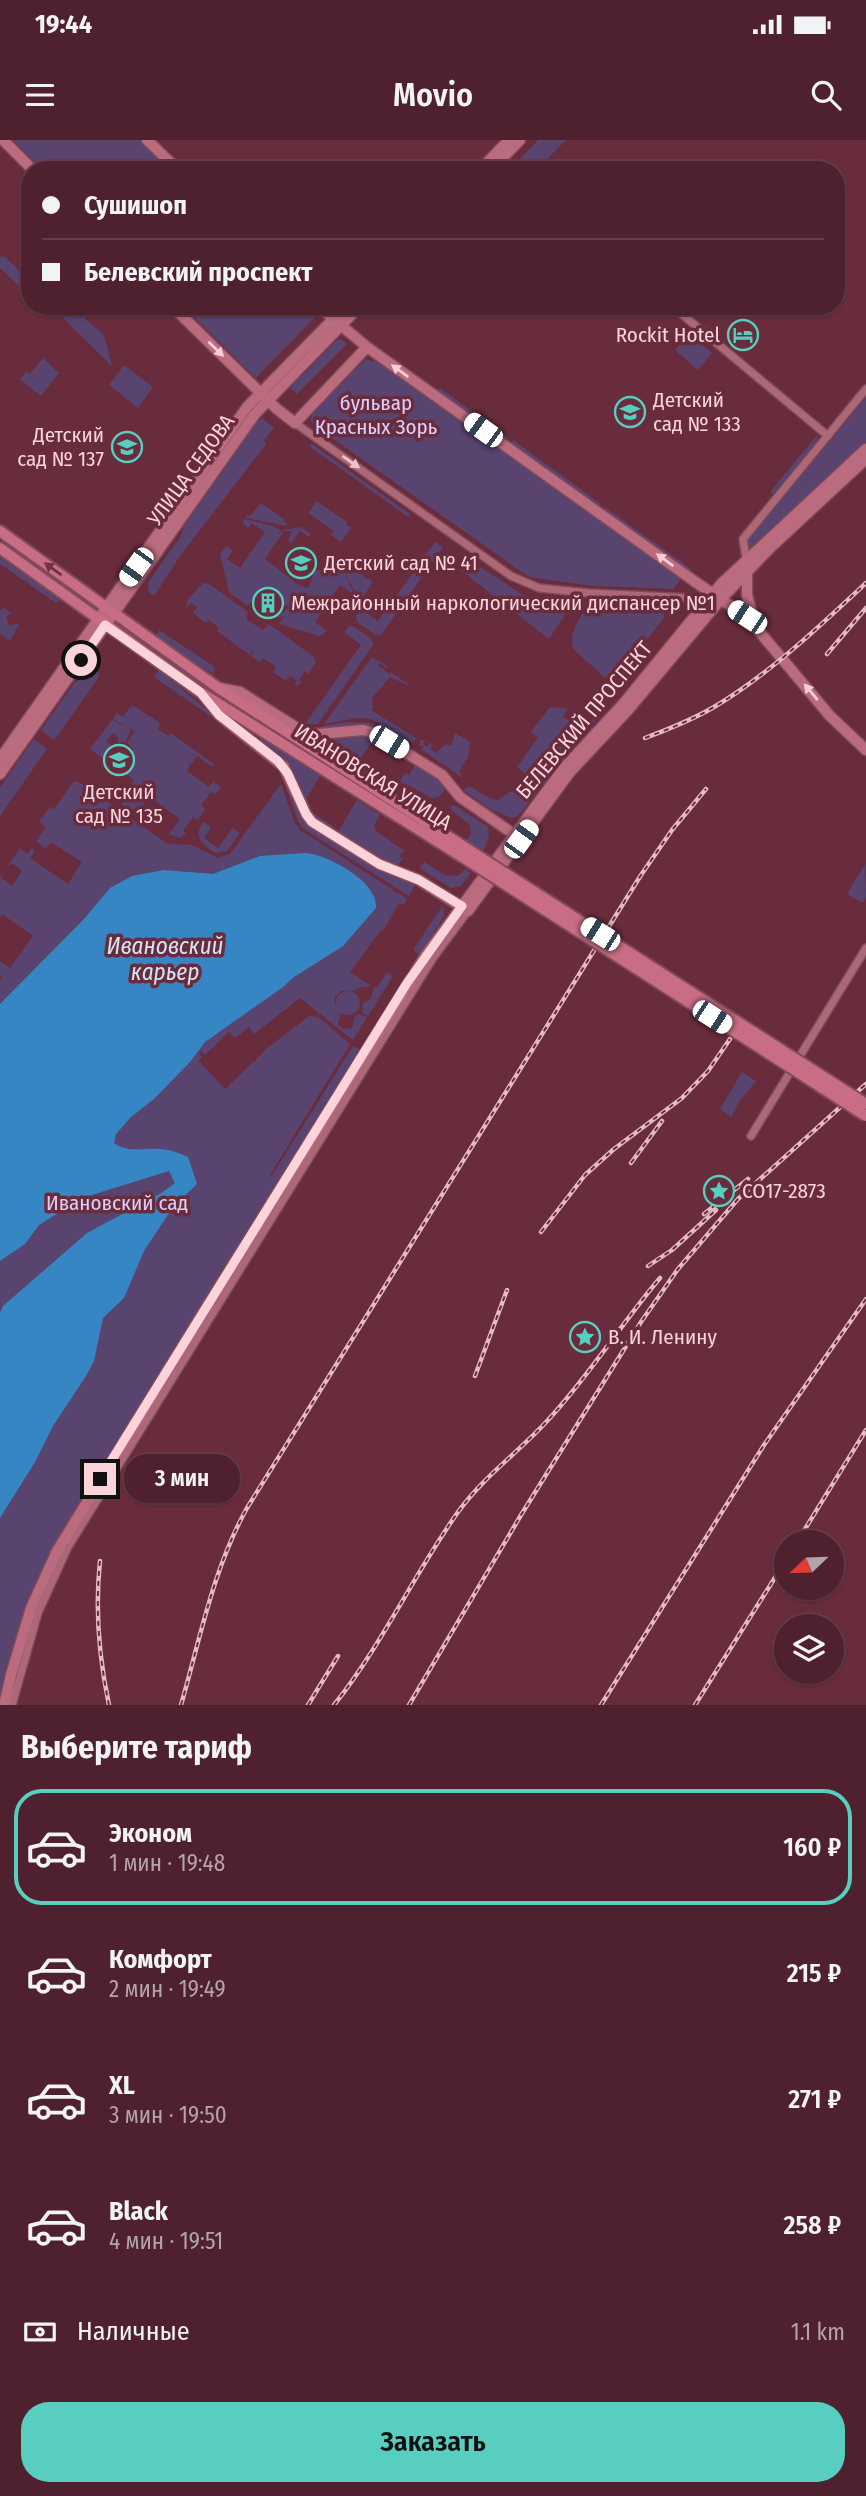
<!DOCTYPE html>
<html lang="ru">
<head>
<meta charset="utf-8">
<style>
  body { margin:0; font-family:"Fira Sans Condensed",sans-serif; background:#552936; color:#f1f3f6; height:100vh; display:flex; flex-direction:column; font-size:26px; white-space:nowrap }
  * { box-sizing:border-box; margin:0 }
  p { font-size:23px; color:#b3a3aa }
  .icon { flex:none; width:38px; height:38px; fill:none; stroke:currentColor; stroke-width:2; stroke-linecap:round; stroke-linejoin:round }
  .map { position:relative; height:1565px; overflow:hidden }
  .sheet { display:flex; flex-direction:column; background:#4f212e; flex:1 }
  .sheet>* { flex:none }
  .banner { position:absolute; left:21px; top:21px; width:824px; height:154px; border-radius:28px; box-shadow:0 2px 5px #0004,0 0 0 2px #663e4a; display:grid; align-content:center; height:154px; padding:0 21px; background:#4f212e }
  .needle { width:46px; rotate:247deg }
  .controls { position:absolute; left:774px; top:1390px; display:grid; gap:14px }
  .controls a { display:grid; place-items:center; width:70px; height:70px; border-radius:50%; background:#4f212e; box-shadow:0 2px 5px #0004,0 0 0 2px #663e4a; font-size:35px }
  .end { position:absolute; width:32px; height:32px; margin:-16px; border:9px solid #fad3db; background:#111; box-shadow:0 0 0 4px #111 }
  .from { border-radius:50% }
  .bubble { position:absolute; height:49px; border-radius:24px; background:#4f212e; box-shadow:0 2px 5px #0004,0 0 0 2px #663e4a; font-size:23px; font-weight:600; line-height:49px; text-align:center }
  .car { position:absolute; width:21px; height:42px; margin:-21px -10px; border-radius:9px; box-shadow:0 0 5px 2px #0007; background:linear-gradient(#fff 24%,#345 0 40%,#fff 0 76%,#345 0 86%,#fff 0) }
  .banner b { display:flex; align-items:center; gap:24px; height:66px; font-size:26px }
  .banner b+b { border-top:2px solid #663e4a }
  .banner i { width:18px; height:18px; background:#f1f3f6 }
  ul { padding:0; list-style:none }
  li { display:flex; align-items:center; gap:21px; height:116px; margin:0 14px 10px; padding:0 7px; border:4px solid transparent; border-radius:28px }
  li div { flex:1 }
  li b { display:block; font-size:26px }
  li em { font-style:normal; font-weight:600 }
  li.selected { border-color:#58cec1 }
  li>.icon { width:63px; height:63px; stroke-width:1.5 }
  h2 { padding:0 21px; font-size:32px; line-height:84px }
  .pay { display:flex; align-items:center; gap:18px; height:77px; padding:0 21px; font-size:26px }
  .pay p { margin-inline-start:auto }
  .primary-button { display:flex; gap:14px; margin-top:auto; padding:14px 21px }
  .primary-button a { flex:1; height:80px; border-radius:28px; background:#58cec1; color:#111; font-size:28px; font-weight:600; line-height:80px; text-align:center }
  .status { display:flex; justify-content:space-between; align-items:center; height:49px; padding:0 35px; background:#4f212e; direction:ltr }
  .status svg { height:19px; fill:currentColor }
  header { display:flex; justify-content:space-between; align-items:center; height:91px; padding:0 21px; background:#4f212e; font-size:32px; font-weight:600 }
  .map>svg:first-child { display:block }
  .green { fill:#59446f }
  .water { fill:#3686c4 }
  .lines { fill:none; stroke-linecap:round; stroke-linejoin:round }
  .street-casing { stroke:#804a5a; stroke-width:10 }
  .secondary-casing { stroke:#804a5a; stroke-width:13 }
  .primary-casing { stroke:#804a5a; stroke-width:14 }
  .street { stroke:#ad6878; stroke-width:7 }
  .secondary { stroke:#bb6b7e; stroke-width:10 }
  .primary { stroke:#c96d84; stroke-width:10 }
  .rail-casing { stroke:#e4bac3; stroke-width:4.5 }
  .rail { stroke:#692c3d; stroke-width:2; stroke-dasharray:5; stroke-linecap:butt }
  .primary-bridge-casing { stroke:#804a5a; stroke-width:14; stroke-linecap:butt }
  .primary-bridge { stroke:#c96d84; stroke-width:10 }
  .oneway { fill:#f7ced6 }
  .oneway2 { fill:#eec3cc }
  .oneway3 { fill:#733244 }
  .route { stroke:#fad3db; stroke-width:9 }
  .labels { text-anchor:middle; stroke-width:7; stroke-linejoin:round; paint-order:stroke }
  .poi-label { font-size:21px; fill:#fad3db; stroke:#692c3d; text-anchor:start }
  .park-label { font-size:21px; fill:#e0cdf7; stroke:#692c3d }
  .street-label { font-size:21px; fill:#fad3db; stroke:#692c3d }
  .water-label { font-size:23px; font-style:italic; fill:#d2e5f5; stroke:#692c3d }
</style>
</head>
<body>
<div class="status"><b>19:44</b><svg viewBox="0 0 49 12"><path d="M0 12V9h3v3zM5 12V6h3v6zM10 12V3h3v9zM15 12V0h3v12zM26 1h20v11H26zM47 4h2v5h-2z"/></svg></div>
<header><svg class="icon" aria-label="menu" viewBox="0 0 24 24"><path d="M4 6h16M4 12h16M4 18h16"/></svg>Movio<svg class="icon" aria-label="search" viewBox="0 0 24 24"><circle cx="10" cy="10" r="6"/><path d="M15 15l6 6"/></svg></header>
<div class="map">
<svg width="866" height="1565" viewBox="0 0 866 1565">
  <rect width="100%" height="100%" fill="#692c3d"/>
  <path class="green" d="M 13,0 L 140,0 L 170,30 L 43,30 Z
    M 538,0 L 566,0 L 536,30 L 516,30 L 513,26 Z
    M 0,116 L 5,117 L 30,141 L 30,157 L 0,128 Z
    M 183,166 L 310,166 L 316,171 L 315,177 L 256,238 Z
    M 58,173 L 81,175 L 104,195 L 112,226 Z
    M 689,194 L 712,213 L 698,230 L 675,210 Z
    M 341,199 L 347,204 L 297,254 L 290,248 L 336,201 Z
    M 43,218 L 59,233 L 41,256 L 20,239 L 26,232 L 30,234 Z
    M 366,219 L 373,222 L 375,220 L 681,439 L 673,449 L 593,446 L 529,437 L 312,284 L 311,278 L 313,271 Z
    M 124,225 L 153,247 L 138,268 L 109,245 Z
    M 440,248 L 509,298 L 505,300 L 438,252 Z
    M 866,258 L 866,302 L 749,409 L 747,401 Z
    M 262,278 L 274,288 L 264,300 L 266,304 L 180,416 L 154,456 L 148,452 L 149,441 L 181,396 L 183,387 L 257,282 Z
    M 818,294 L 815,304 L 773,354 L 770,352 Z
    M 513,300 L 601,364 L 598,367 L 510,304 Z
    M 312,304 L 410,374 L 408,377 L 309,306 Z
    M 317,361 L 347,382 L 346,384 L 351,388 L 341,402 L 331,395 L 334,391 L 308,373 Z
    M 261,363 L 284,379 L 283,381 L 287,384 L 286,386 L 246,378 L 247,375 L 250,376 Z
    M 605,367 L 691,429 L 689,432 L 604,371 Z
    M 244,379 L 273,386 L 280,390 L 279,394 L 283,390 L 301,387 L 311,394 L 309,397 L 300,391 L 291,404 L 288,401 L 292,391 L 284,391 L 265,419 L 300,446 L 308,448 L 313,435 L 311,431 L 323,430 L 335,414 L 339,421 L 337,414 L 367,439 L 370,438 L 372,443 L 360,462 L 344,430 L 358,464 L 355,468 L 349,463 L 354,455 L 340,445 L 315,482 L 327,491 L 320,496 L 279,484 L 284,476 L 277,478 L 289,467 L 271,457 L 263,448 L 258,454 L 261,457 L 255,464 L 254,458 L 248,466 L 229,452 L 220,414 L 226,406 L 233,411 L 227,419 L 240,428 L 265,392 L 252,383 L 248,388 L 243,383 Z
    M 435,402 L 443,407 L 381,495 L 376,495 L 357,482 L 356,476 L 367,460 L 371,462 L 365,472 L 378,481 Z
    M 0,417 L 59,459 L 56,463 L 0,424 Z
    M 468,419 L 523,455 L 572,464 L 549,499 L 459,429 Z
    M 203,443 L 209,444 L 248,472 L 246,479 L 263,490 L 269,484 L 314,517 L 316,522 L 308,534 L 305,531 L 299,540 L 302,543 L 294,546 L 297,541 L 290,536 L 286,541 L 273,532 L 276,527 L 263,518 L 259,522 L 251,516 L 255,509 L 250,515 L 217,491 L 219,488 L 209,480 L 206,483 L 193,473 L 197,467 L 191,463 L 186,468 L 188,459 Z
    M 589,467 L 659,470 L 664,474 L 664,478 L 618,535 L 608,540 L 574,510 C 568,494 578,478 589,467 Z
    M 5,468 L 16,477 L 12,473 L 6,476 L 9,486 L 19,483 L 19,485 L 10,501 L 0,494 L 0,470 Z
    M 349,486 L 354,487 L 372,499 L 373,505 L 318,584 L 305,584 L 361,505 L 344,492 Z
    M 159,490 L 215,527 L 214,534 L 190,521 L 156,497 Z
    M 372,517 L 389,527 L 386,528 L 380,523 L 378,525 L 389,534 L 391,532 L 412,547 L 390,537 L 372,558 L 373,567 L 371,570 L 416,598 L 413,603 L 371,579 L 358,578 L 324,584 Z
    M 159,530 L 231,590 L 154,537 Z
    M 98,531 L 99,537 L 54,600 L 41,590 L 75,542 Z
    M 132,565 L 160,583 L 158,589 L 168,596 L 171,593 L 215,625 L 211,626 L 197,616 L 191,624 L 186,621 L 190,625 L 187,631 L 209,647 L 216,638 L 214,642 L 221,647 L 216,654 L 211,652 L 201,665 L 205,669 L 198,680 L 193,677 L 183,691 L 186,694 L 180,698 L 169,694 L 180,679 L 152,659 L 149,658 L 136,673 L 122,665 L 123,657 L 134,641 L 119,627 L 134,609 L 127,603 L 135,591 L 113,579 L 116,573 L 123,577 L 131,566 L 132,573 Z
    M 553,567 L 567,569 L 563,577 L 584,588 L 598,574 L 599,576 L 518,676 L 511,678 L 494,670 L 501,676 L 463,650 L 469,646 L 489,658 L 498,660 L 514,649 L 519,653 L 530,638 L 517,627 L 538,597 L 531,592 L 549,568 Z
    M 275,579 L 301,596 L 363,594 L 374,598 L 356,626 L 394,650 L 405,633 L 409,635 L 415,625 L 408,619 L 438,637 L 445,645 L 445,650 L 439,657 L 432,658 L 404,643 L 399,646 L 393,654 Z
    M 112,580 L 131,589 L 126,602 L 118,602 L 118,597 L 113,593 L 106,602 L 114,607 L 117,602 L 115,609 L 124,615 L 117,625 L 111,621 L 109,623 L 90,609 Z
    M 347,582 L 373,583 L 412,608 L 409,610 L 366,585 L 326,589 L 323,586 Z
    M 455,593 L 470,602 L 468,617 L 461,627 L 462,629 L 459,631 L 463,638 L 421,609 L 424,607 L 419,605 L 421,600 L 425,600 L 423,604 L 427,607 L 430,602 L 432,606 L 430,609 L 436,613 L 443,606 L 445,606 L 445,604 L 451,606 Z
    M 262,598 L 320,636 L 308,656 L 306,656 L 313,673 L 333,686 L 331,688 C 302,674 305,655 291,631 C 283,618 270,610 258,601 Z
    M 34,599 L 47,609 L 0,676 L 0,647 Z
    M 74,641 L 80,643 L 168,704 L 192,705 L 218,718 L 230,714 L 281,644 L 295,683 L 300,690 L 407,759 L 404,765 L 399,763 L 383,791 L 381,790 L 350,832 L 371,846 L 361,847 L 354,851 L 341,851 L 335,857 L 335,864 L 341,873 L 338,883 L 342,889 L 352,888 L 355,876 L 358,874 L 367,877 L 353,900 L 300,858 L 254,894 L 249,887 L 235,898 L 229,892 L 205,915 L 201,911 L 199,913 L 202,917 L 199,921 L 225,949 L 251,924 L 251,921 L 253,923 L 266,909 L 309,876 L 318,877 L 350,904 L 270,1035 L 271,1037 L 353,906 L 360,910 L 55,1404 L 23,1473 L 0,1555 L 0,840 L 2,837 L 0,835 L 0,821 L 10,828 L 33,796 L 2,774 L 0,777 L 0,737 L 3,733 L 1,738 L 12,746 L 22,731 L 12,723 L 8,726 L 20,708 L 27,714 L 32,708 L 35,711 L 30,718 L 68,744 L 82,722 L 51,702 L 46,709 L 36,701 L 46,687 L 39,682 L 50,667 L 54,669 Z
    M 284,642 L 287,643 L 306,682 L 374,726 L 415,745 L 409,756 L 302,688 L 298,681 Z
    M 357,660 L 380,675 L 374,686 L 376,691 L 405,711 L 402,712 L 400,717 L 403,719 L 404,716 L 398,726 L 391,726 L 337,694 Z
    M 454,665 L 488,687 L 489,697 L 483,712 L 466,701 L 471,693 L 470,685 L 451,670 L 450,667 Z
    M 203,682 L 211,687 L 204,698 L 218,708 L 233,688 L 240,693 L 227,711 L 216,713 C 202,705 193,697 203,682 Z
    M 424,722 L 445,735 L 458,736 L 465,729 L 471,733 L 461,746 L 451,748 L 419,728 Z
    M 865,724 L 866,757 L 862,763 L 847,754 Z
    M 443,765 L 444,776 L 420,815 L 413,810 Z
    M 387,832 L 393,836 L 368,876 L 362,872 L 363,864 L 371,858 L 374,847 L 377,848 Z
    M336 863a12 12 0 1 1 24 0a12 12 0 1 1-24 0Z
    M 742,932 L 756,941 L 739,962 L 731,977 L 720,969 Z"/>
  <path class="water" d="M 305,713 C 327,714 379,742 376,768 L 343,806 L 294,837 L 283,847 L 205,902 L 190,922 L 154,959 L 131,977 L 116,994 L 114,1003 C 128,1013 143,1008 159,1009 C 169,1009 179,1013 188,1017 L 197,1044 L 173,1067 L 144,1111 L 124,1158 L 103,1178 L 94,1221 L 86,1236 L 53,1286 L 35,1322 L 0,1378 L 0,1173 L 3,1166 L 87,1093 L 160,1054 L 175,1043 L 169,1031 L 82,1058 L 39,1085 L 25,1104 L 0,1121 L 0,864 L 85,778 L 110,748 L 132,736 L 164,730 L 213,734 L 260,716 Z"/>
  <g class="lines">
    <g class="street-casing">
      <path id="street" d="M 672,166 L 828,296
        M 295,283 L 511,436 L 539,448 L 589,453 L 712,459
        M 746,418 L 743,399 L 866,249
        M 751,996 L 866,808
        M 12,1565 L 38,1473 L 68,1407 L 433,818 L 468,771"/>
    </g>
    <g class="secondary-casing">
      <path id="secondary" d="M 3,0 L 33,30
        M 147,0 L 178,30
        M 480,30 L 509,0
        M 491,30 L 520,0
        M 172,166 L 277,269 L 295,283 L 367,207
        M 318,166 L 367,207 L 694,441 L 747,477 L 830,576 L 866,610
        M 747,431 L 747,455 L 754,482
        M 220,548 L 240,552 L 305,593 L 319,594 L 363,590 L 374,593 L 442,635 L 460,657 L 518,697
        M 203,555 L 219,575 L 284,627 L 306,674 L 312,682 L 379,724 L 419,740 L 468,771 L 570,632 L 628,570 L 721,459 L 771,407 L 866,319
        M 0,619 L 247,267 L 346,166
        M 0,634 L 255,274 L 360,166
        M 4,1565 L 11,1535 L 31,1468 L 57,1411 L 203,1173 L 426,815 L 563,629 L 624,563 L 721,444 L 866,309"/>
    </g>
    <g class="primary-casing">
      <path id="primary" d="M 0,391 L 217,547 L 480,717
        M 0,408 L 200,552 L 475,725"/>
    </g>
    <use href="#street" class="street"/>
    <use href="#secondary" class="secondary"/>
    <use href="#primary" class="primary"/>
    <g class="rail-casing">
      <path id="rail" d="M 827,514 L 866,468
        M 645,598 C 669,589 692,580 714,567 C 767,536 821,485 866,443
        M 631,1023 L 662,981
        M 704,1074 L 748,1039
        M 541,1092 L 585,1035 L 614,1009 L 682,958 L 708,931 L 730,899
        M 648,1126 L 672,1110 L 716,1070
        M 475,1236 L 507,1150
        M 797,1402 L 866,1290
        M 100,1421 C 95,1468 99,1518 109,1565
        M 181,1565 C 200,1499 213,1429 247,1368 L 641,735 L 672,690 L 706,649
        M 308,1565 L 338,1516
        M 334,1565 C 382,1505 414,1434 458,1372 C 484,1336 519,1312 548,1280 C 589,1236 621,1184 660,1138
        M 409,1565 L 521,1375 L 641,1182 L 678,1129 L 738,1059 L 866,944
        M 601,1565 L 764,1305 L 866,1159
        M 695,1565 L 786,1420"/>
    </g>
    <use href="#rail" class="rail"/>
    <g class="primary-bridge-casing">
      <path id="primary-bridge" d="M 480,717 L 866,964
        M 475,725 L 866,976"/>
    </g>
    <use href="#primary-bridge" class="primary-bridge"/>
  </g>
  <defs><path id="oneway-solid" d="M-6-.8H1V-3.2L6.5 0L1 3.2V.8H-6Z" transform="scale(1.75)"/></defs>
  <g class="oneway">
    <use href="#oneway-solid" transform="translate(216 209) rotate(44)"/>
    <use href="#oneway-solid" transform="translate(400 231) rotate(-144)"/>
    <use href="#oneway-solid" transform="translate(665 420) rotate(-144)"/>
    <use href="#oneway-solid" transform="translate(811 552) rotate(-130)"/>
  </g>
  <use class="oneway2" href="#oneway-solid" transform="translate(351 322) rotate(35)"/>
  <use class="oneway3" href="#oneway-solid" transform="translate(53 429) rotate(-144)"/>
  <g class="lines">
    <path class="route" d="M 81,520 L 105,485 L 200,552 L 219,575 L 278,621 L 288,634 L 306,674 L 312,682 L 379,724 L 419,740 L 462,766 L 407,843 L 100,1339"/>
  </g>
  <defs>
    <g id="hotel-ring" transform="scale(1.575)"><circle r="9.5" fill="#692c3d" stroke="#58cec1" stroke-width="1.5"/><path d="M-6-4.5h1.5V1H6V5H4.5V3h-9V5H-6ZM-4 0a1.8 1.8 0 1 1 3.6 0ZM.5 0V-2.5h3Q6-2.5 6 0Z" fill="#58cec1"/></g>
    <g id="school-ring" transform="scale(1.575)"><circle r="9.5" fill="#692c3d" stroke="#58cec1" stroke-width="1.5"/><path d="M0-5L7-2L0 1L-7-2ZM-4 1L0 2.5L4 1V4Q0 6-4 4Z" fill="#58cec1"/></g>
    <g id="building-ring" transform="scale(1.575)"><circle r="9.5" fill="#692c3d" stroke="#58cec1" stroke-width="1.5"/><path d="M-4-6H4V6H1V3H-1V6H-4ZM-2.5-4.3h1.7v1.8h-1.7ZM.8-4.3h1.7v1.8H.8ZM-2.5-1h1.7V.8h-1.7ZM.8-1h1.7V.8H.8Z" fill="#58cec1"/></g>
    <g id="sight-ring" transform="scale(1.575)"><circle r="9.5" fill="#692c3d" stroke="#58cec1" stroke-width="1.5"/><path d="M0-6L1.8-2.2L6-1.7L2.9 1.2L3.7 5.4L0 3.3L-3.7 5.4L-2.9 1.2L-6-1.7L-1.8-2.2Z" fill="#58cec1"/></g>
  </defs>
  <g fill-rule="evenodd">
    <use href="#hotel-ring" x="743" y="195"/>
    <use href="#school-ring" x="630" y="272"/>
    <use href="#school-ring" x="127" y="307"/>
    <use href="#school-ring" x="301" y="423"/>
    <use href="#building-ring" x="268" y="463"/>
    <use href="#school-ring" x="119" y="620"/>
    <use href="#sight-ring" x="719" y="1051"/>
    <use href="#sight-ring" x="585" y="1197"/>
  </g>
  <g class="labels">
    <g class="poi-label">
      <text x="720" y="202" text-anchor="end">Rockit Hotel</text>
      <text x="653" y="267">Детский<tspan x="653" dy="24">сад № 133</tspan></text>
      <text x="104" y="302" text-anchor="end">Детский<tspan x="104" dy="24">сад № 137</tspan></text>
      <text x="324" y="430">Детский сад № 41</text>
      <text x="291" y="470">Межрайонный наркологический диспансер №1</text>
      <text x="119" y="659" text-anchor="middle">Детский<tspan x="119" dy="24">сад № 135</tspan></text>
      <text x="742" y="1058">СО17-2873</text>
      <text x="608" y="1204">В. И. Ленину</text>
    </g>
    <g class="park-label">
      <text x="376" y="270">бульвар<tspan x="376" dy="24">Красных Зорь</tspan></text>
      <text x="117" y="1070">Ивановский сад</text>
    </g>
    <g class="street-label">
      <text transform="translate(191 330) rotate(-54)" y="7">УЛИЦА СЕДОВА</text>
      <text transform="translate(584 580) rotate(-50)" y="7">БЕЛЕВСКИЙ ПРОСПЕКТ</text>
      <text transform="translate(373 637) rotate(32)" y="7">ИВАНОВСКАЯ УЛИЦА</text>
    </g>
    <g class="water-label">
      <text x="165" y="814">Ивановский<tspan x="165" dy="26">карьер</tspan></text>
    </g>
  </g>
</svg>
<div class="controls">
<a><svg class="needle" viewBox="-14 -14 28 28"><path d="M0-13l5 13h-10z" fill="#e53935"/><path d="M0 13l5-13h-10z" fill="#b3a3aa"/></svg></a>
<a><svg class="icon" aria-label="layers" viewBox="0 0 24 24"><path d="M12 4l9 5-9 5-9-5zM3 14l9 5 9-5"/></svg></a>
</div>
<i class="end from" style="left:81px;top:520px"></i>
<i class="end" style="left:100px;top:1339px"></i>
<div class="bubble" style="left:124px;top:1314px;width:116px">3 мин</div>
<i class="car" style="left:483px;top:290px;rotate:306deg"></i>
<i class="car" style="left:136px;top:427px;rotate:216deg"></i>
<i class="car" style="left:747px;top:477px;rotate:303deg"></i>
<i class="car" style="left:389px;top:602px;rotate:121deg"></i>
<i class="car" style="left:521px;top:699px;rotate:36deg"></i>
<i class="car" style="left:600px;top:794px;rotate:302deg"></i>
<i class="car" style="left:712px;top:877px;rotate:123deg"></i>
<div class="banner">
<b><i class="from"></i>Сушишоп</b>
<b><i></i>Белевский проспект</b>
</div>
</div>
<section class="sheet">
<h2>Выберите тариф</h2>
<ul>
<li class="selected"><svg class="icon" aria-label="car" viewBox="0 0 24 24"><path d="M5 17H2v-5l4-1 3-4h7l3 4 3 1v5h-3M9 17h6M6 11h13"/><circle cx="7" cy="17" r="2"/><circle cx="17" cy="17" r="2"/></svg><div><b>Эконом</b><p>1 мин · 19:48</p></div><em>160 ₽</em></li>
<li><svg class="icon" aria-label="car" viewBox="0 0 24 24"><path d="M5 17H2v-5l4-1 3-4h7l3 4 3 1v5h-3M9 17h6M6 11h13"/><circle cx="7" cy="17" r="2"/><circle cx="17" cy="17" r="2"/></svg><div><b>Комфорт</b><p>2 мин · 19:49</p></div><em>215 ₽</em></li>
<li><svg class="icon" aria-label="car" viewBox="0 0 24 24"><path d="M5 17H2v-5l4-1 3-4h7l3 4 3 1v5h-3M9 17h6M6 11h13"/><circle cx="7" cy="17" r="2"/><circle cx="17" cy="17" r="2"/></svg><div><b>XL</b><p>3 мин · 19:50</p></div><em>271 ₽</em></li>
<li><svg class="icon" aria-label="car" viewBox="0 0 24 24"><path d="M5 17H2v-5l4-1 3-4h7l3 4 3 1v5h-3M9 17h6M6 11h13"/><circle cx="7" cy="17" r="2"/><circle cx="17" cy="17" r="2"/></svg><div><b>Black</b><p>4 мин · 19:51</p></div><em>258 ₽</em></li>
</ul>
<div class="pay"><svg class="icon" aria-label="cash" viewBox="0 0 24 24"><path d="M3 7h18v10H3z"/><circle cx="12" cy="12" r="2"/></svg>Наличные<p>1.1 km</p></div>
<div class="primary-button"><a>Заказать</a></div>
</section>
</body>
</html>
